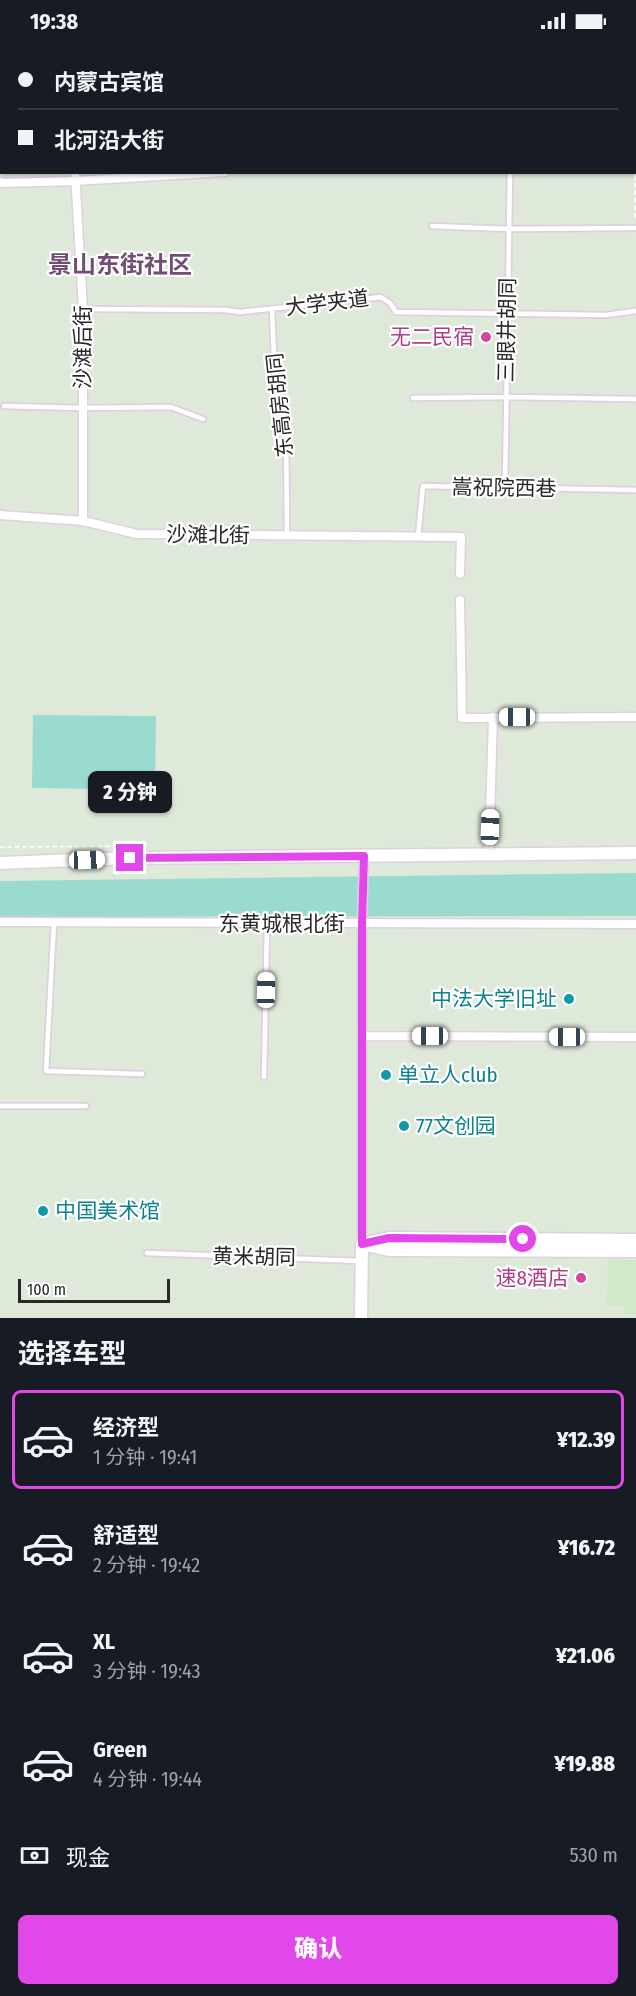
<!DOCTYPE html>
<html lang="zh">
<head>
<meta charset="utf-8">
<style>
  body { margin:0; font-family:"Fira Sans Condensed","Noto Sans SC",sans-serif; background:#20242c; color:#f1f3f6; height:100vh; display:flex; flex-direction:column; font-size:22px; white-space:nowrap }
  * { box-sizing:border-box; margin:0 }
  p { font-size:20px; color:#9ea1a6 }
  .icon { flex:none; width:33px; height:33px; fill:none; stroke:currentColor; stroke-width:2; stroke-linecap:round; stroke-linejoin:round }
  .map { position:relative; height:1276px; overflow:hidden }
  .panel { display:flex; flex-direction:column; background:#171b24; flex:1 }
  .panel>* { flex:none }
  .guide { position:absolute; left:0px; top:0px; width:636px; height:132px; box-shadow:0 2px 4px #0004; display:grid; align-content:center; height:132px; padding:0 18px; background:#171b24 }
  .scale { position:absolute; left:18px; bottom:15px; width:152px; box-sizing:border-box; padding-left:6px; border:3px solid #282828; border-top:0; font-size:16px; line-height:21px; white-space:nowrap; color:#282828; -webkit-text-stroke:4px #fff; paint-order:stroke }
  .end { position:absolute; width:27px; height:27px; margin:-14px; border:8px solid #e248e9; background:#fff; box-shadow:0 0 0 3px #fff }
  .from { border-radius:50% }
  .bubble { position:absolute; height:42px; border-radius:9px; background:#171b24; box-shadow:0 2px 4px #0004; font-size:20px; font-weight:800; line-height:42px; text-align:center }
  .car { position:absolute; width:18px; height:36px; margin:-18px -9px; border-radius:8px; box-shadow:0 0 4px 2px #0007; background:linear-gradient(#fff 24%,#345 0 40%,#fff 0 76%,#345 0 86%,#fff 0) }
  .guide b { display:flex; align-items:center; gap:21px; height:57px; font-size:22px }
  .guide b+b { border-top:2px solid #363941 }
  .guide i { width:15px; height:15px; background:#f1f3f6 }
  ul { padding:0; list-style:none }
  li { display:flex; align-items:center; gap:18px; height:99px; margin:0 12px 9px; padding:0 6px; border:3px solid transparent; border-radius:9px }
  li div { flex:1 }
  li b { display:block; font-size:22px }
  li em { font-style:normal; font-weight:800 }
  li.selected { border-color:#e248e9 }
  li>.icon { width:54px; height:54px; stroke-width:1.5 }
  h2 { padding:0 18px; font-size:27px; line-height:72px }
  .pay { display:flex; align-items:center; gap:15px; height:66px; padding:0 18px; font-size:22px }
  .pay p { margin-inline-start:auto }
  .button { display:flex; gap:12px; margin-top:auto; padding:12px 18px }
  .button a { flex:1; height:69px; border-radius:9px; background:#e248e9; color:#fff; font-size:24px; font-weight:800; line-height:69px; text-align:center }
  .status { display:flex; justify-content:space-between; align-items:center; height:42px; padding:0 30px; background:#171b24; direction:ltr }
  .status svg { height:16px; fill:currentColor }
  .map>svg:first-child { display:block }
  .education { fill:#d0e9cb }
  .green { fill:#9bdbcf }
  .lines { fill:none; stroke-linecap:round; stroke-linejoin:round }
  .lane-casing { stroke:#dfd0df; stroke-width:8 }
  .street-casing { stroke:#dfd0df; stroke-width:11 }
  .secondary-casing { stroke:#dfd0df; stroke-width:15 }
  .path { stroke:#fff; stroke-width:1.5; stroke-dasharray:4.5 3; stroke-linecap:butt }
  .lane { stroke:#fff; stroke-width:4.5 }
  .street { stroke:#fff; stroke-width:8 }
  .secondary { stroke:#fff; stroke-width:12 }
  .route { stroke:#e248e9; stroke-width:8 }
  .hotel-dot { fill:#d1479c; stroke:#fff; stroke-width:2 }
  .culture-dot { fill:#0f9aa8; stroke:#fff; stroke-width:2 }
  .labels { text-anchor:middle; stroke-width:4.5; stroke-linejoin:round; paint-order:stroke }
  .street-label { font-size:21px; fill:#282828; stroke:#fff }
  .hotel-label { font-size:21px; fill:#b23c85; stroke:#fff; text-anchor:end }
  .culture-label { font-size:21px; fill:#0d838f; stroke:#fff; text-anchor:start }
  .quarter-label { font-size:24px; font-weight:bold; fill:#724d74; stroke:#fff }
</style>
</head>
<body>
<div class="status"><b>19:38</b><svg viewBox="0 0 49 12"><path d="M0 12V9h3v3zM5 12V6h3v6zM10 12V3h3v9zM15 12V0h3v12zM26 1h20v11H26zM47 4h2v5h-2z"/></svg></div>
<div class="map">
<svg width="636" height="1276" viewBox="0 0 636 1276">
  <rect width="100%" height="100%" fill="#dfe9da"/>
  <path class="education" d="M 608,1217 L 636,1218 L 636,1273 L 625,1273 L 625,1265 L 607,1264 Z"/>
  <path class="green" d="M 33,673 L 156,674 L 155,748 L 32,746 Z
    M 636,831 L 636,874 L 0,875 L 0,839 Z"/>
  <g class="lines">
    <g class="lane-casing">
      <path id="lane" d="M 508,0 L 508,2
        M 587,0 L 587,2
        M 634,11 L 636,11
        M 634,104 L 636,104
        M 432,184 L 508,187 L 635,186
        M 83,267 L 225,268 L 240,270 L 381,255 L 390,261 L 396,270 L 605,273 L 636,269
        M 272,267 L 275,339 L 286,380 L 287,494
        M 413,356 L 506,355 L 636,357
        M 4,364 L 83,366 L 171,365 L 203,377
        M 505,446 L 510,130
        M 418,495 L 423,444 L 636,448
        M 54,880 L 46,1029 L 142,1032
        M 264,1035 L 267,882
        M 0,1064 L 86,1064
        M 147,1211 L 360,1219"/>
    </g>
    <g class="street-casing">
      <path id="street" d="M 75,2 L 75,0
        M 0,54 L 2,54
        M 75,130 L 83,267 L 83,479
        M 0,140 L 3,141 L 75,139 L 225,130
        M 0,473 L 83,479 L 137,492 L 461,495 L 460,532
        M 460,558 L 462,676 L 636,675
        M 489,812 L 493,675
        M 0,880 L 636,882
        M 362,994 L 636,995
        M 362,1202 L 362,882 L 364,814"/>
    </g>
    <g class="secondary-casing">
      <path id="secondary" d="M 0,821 L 130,816 L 636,811
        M 362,1202 L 389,1196 L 636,1198
        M 366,1203 L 389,1208 L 636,1209
        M 361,1276 L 362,1202"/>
    </g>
    <path class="path" d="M 635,111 L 635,178
      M 0,805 L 137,804"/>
    <use href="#lane" class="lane"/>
    <use href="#street" class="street"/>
    <use href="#secondary" class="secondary"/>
  </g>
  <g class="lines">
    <path class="route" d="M 130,816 L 364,814 L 362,882 L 362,1202 L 389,1196 L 523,1197"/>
  </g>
  <g class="hotel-dot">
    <circle cx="486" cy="295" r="6"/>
    <circle cx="581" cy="1236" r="6"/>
  </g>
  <g class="culture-dot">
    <circle cx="569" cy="957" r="6"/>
    <circle cx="386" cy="1033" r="6"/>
    <circle cx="404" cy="1084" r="6"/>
    <circle cx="43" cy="1169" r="6"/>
  </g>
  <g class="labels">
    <g class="street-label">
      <text transform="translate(327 261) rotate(-7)" y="7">大学夹道</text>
      <text transform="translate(507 288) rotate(-89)" y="7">三眼井胡同</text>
      <text transform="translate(83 305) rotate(-90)" y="7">沙滩后街</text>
      <text transform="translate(280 363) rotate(-96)" y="7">东高房胡同</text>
      <text transform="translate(504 446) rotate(1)" y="7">嵩祝院西巷</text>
      <text transform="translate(208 493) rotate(1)" y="7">沙滩北街</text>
      <text x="282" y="889">东黄城根北街</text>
      <text transform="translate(254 1215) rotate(1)" y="7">黄米胡同</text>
    </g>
    <g class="hotel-label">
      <text x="474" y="302">无二民宿</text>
      <text x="569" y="1243">速8酒店</text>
    </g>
    <g class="culture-label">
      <text x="557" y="964" text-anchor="end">中法大学旧址</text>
      <text x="398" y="1040">单立人club</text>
      <text x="416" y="1091">77文创园</text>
      <text x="55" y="1176">中国美术馆</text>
    </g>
    <g class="quarter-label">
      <text x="120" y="231">景山东街社区</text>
    </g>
  </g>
</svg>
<div class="scale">100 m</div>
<i class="end from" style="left:523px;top:1197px"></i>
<i class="end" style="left:130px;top:816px"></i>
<div class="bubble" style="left:88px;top:729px;width:84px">2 分钟</div>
<i class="car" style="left:517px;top:675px;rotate:270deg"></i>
<i class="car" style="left:490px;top:785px;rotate:2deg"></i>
<i class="car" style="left:87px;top:818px;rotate:88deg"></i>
<i class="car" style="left:266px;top:948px;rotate:1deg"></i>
<i class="car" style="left:430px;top:994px;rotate:270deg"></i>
<i class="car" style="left:567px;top:995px;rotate:270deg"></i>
<div class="guide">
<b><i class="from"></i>内蒙古宾馆</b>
<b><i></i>北河沿大街</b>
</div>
</div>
<section class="panel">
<h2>选择车型</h2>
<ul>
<li class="selected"><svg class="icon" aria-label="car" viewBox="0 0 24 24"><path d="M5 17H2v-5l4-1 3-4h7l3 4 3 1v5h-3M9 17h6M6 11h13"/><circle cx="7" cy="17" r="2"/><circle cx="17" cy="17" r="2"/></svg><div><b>经济型</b><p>1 分钟 · 19:41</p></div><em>¥12.39</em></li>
<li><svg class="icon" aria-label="car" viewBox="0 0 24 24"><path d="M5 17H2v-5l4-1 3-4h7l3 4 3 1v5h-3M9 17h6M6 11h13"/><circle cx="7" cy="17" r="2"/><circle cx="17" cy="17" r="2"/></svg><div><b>舒适型</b><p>2 分钟 · 19:42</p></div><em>¥16.72</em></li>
<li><svg class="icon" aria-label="car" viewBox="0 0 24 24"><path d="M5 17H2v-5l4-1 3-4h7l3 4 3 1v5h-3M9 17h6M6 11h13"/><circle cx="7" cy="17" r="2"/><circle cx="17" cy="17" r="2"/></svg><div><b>XL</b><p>3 分钟 · 19:43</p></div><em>¥21.06</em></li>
<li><svg class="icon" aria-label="car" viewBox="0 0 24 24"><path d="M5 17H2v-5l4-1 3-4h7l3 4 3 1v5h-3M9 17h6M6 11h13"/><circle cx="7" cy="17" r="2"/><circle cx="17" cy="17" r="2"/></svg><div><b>Green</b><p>4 分钟 · 19:44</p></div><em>¥19.88</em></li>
</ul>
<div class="pay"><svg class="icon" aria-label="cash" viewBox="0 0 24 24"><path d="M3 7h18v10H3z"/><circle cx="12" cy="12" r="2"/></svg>现金<p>530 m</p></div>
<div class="button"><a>确认</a></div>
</section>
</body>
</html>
